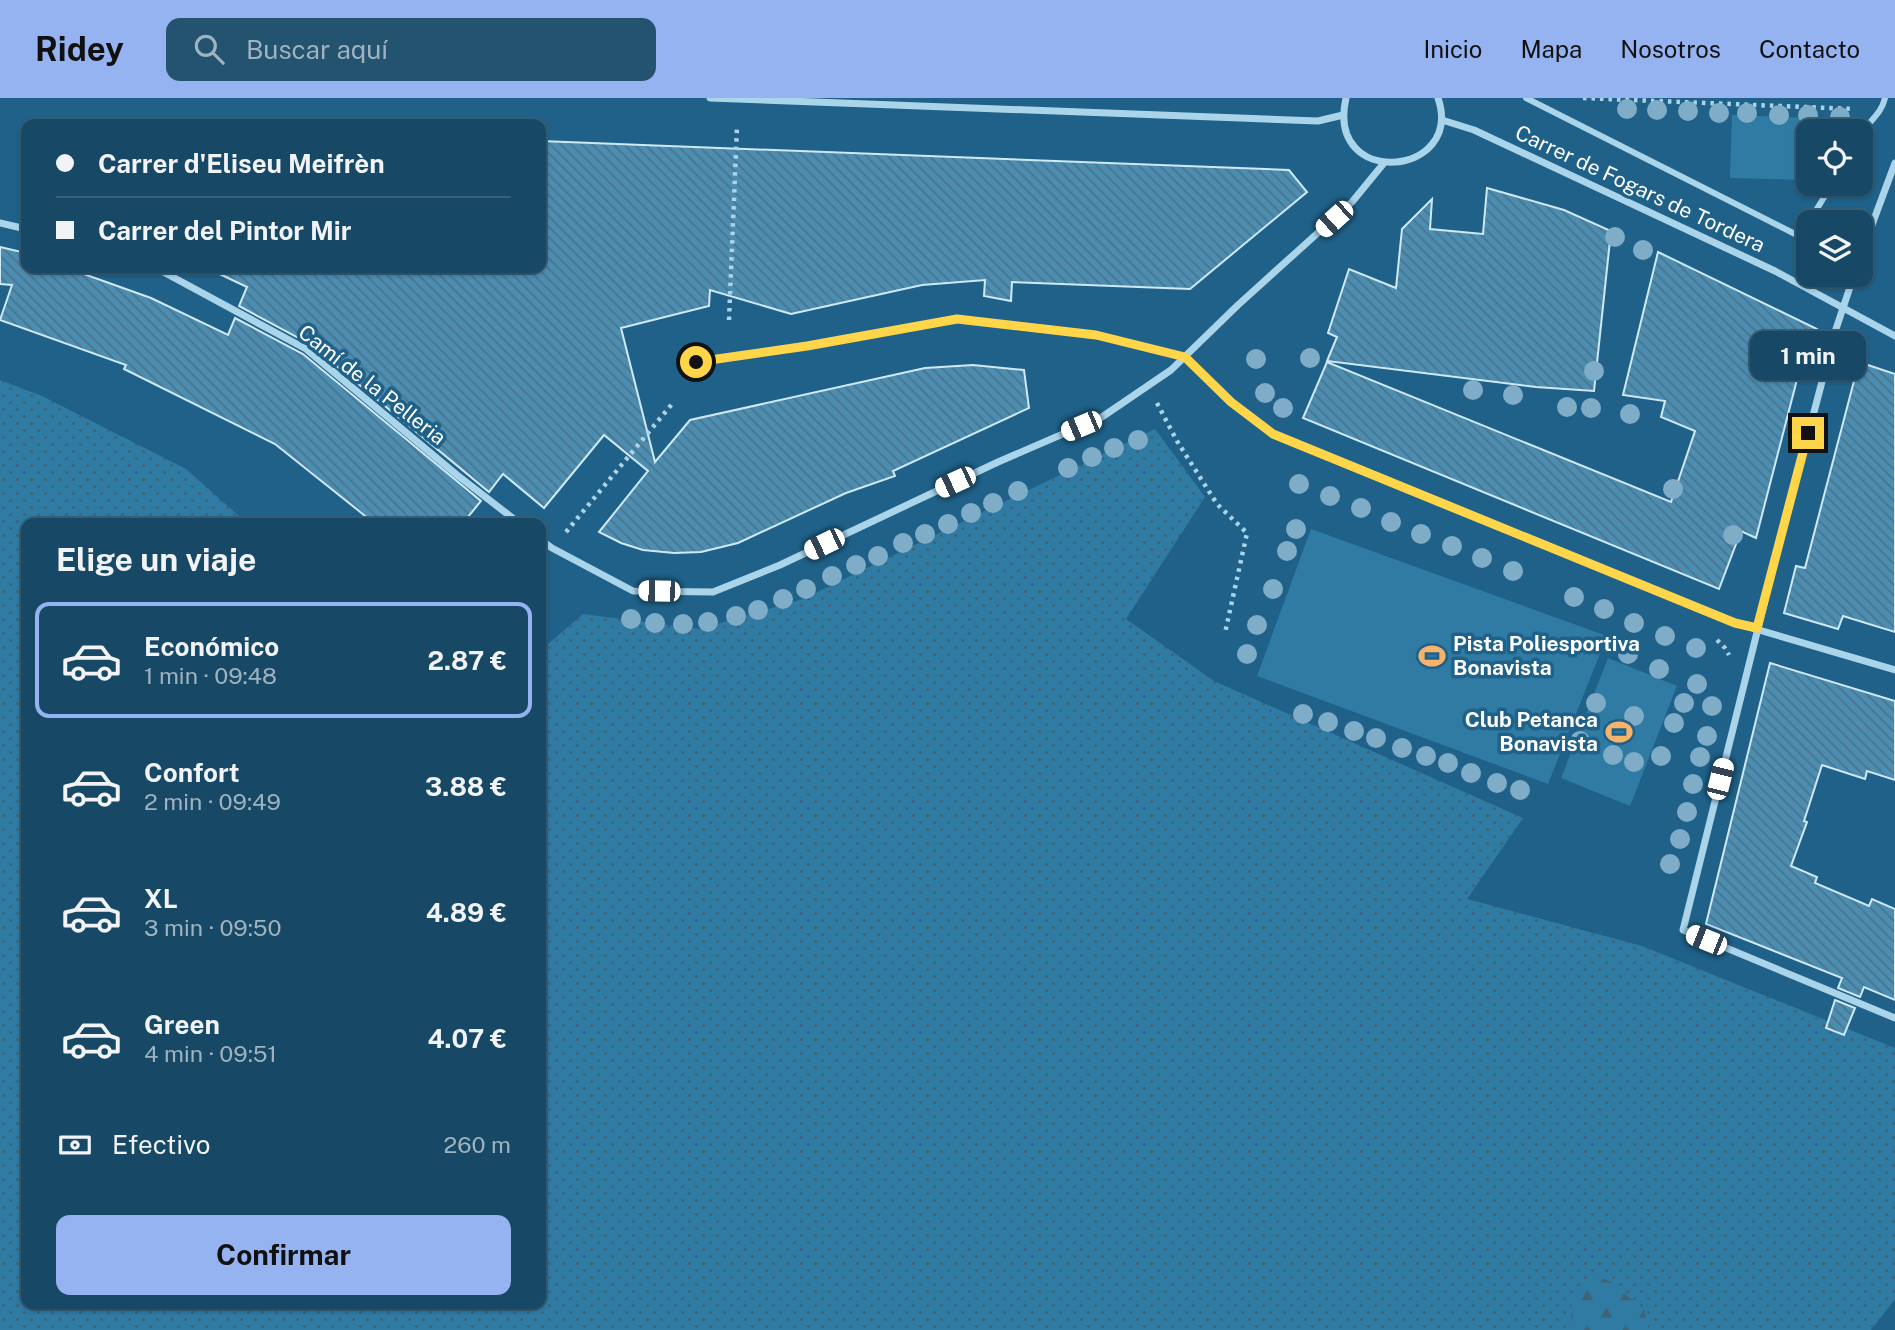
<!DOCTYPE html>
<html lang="es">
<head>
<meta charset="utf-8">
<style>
  body { margin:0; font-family:"Public Sans",sans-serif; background:#24536f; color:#f1f3f6; height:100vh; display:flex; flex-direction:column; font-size:26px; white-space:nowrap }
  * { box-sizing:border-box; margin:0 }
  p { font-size:23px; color:#9eb2bf }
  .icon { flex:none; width:38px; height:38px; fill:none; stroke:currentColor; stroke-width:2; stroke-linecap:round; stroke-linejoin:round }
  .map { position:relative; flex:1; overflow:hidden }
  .side { position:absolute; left:21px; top:420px; width:525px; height:791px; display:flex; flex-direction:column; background:#174966; border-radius:14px; box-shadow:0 2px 5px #0004,0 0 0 2px #36617a }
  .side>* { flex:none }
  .top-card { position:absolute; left:21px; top:21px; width:525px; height:154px; border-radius:14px; box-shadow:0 2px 5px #0004,0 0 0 2px #36617a; display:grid; align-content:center; height:154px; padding:0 35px; background:#174966 }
  .tools { position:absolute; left:1796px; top:21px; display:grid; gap:14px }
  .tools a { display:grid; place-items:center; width:77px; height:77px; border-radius:14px; background:#174966; box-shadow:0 2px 5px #0004,0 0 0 2px #36617a; font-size:35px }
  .end { position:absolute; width:32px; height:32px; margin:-16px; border:9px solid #ffd54a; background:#111; box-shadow:0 0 0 4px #111 }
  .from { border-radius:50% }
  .bubble { position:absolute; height:49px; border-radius:14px; background:#174966; box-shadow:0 2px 5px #0004,0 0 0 2px #36617a; font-size:23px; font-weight:700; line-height:49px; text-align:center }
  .car { position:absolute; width:21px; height:42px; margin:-21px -10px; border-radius:9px; box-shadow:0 0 5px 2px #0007; background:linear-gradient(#fff 24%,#345 0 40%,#fff 0 76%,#345 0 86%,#fff 0) }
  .top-card b { display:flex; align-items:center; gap:24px; height:66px; font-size:26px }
  .top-card b+b { border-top:2px solid #36617a }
  .top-card i { width:18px; height:18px; background:#f1f3f6 }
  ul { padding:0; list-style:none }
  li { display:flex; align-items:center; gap:21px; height:116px; margin:0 14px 10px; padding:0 21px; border:4px solid transparent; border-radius:14px }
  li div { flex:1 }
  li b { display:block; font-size:26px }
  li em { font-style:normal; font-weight:700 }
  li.selected { border-color:#95b2f1 }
  li>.icon { width:63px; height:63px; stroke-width:1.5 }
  h2 { padding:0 35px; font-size:32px; line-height:84px }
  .pay { display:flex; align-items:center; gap:18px; height:77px; padding:0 35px; font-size:26px }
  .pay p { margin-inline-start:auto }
  .action { display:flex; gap:14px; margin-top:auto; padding:14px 35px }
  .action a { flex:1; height:80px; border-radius:14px; background:#95b2f1; color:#111; font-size:28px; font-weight:700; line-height:80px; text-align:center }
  header { display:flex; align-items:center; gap:42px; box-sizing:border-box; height:98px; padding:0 35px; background:#95b2f1; color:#111 }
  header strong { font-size:33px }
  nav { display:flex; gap:38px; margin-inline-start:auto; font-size:24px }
  .search { width:490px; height:63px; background:#24536f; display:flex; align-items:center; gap:18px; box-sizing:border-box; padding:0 24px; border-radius:14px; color:#9eb2bf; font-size:26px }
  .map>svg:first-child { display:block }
  .grass { fill:url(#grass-dots) }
  .forest { fill:url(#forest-firs) }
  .pitch { fill:#307ba4 }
  .building { fill:url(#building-back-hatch); stroke:#cee9f8; stroke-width:2 }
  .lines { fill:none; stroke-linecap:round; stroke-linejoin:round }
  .path { stroke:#aad4ea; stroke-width:4.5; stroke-dasharray:3.5 5; stroke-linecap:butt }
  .pedestrian { stroke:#aad4ea; stroke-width:6 }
  .minor { stroke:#aad4ea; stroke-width:7 }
  .tree { fill:#7facc6 }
  .route { stroke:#ffd54a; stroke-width:9 }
  .labels { text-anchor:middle; stroke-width:7; stroke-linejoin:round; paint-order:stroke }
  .street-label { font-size:21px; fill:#fff; stroke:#1f6188 }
  .poi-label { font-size:21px; font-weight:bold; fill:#fff; stroke:#1f6188; text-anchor:start }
</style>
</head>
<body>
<header>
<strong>Ridey</strong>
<div class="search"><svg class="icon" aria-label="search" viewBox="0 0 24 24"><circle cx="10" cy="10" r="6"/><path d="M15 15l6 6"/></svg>Buscar aquí</div>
<nav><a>Inicio</a><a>Mapa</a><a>Nosotros</a><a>Contacto</a></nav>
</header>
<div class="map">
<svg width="1895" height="1232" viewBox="0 0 1895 1232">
  <defs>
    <pattern id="grass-dots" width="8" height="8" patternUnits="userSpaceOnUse" patternTransform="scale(1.75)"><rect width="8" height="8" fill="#307ba4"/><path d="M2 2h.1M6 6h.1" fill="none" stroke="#3e6478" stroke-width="1.8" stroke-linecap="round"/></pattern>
    <pattern id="forest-firs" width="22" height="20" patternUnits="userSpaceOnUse" patternTransform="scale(1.75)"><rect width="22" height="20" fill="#307ba4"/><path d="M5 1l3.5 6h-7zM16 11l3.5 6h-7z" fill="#3e6478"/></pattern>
    <pattern id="building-back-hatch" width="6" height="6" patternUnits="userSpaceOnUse" patternTransform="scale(1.75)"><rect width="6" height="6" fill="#4c8db2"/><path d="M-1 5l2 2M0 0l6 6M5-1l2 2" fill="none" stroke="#4c7389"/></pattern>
  </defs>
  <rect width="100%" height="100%" fill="#1f6188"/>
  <path class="grass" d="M 0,282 L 42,298 L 186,371 L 247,425 L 26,425 L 26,1206 L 541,1206 L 541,552 L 583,516 L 700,531 L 803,501 L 1155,331 L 1205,399 L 1126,521 L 1214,583 L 1523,720 L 1467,801 L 1642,848 L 1895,950 L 1895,1201 L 1871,1232 L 0,1232 Z"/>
  <path class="forest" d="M 1595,1177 L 1619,1187 L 1625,1196 L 1644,1211 L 1649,1232 L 1571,1232 C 1571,1203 1570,1194 1595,1177 Z"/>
  <path class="pitch" d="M 1732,17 L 1810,20 L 1808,82 L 1730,80 Z
    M 1311,431 L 1607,538 L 1548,686 L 1257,578 Z
    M 1608,560 L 1677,588 L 1630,708 L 1561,680 Z"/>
  <path class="building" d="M 541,43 L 1289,72 L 1307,94 L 1190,191 L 1012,184 L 1011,203 L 984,198 L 985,182 L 922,187 L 791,216 L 710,192 L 709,208 L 621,230 L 655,364 L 690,322 L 925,270 L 973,267 L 1024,272 L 1029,310 L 893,373 L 895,378 L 846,395 L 738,445 L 701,454 L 674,455 L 643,452 L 621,445 L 599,434 L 648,373 L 604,337 L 544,410 L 503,376 L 489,394 L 310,246 L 239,208 L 247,189 L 207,170 L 541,170 Z
    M 1487,90 L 1564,112 L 1611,133 L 1594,293 L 1536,289 L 1327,263 L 1337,239 L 1328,235 L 1349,171 L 1396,190 L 1402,131 L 1432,101 L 1430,131 L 1483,136 Z
    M 0,149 L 26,155 L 26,170 L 67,170 L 151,200 L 228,237 L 235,220 L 303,256 L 481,403 L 463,425 L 374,425 L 275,346 L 124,271 L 126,267 L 0,222 L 12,187 L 0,186 Z
    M 1658,154 L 1817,231 L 1812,247 L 1824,252 L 1818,274 L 1800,270 L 1756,440 L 1741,433 L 1719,491 L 1303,320 L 1327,264 L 1671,404 L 1695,333 L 1661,319 L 1665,303 L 1623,297 Z
    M 1835,256 L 1895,276 L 1895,534 L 1843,518 L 1838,531 L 1784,515 L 1796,468 L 1805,470 L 1854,283 L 1830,277 Z
    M 1770,565 L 1895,603 L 1895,682 L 1867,673 L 1865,681 L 1822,667 L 1804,723 L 1807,724 L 1791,768 L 1817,779 L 1815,785 L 1869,808 L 1872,801 L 1895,811 L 1895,902 L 1864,889 L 1860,899 L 1838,890 L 1842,880 L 1706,826 Z
    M 1835,902 L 1855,910 L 1844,937 L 1826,930 Z"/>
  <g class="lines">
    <path class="path" d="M 1583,0 L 1854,11
      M 729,222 L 737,29
      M 1157,305 L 1177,343 L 1217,406 L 1247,435 L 1225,535
      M 566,434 L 672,306
      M 1717,542 L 1725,550 L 1729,557"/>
    <path class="pedestrian" d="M 1526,0 L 1801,139 L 1808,127
      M 1860,38 C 1869,22 1881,17 1885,0
      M 1809,124 L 1832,86"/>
    <path class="minor" d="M 710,0 L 1318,23 L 1343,17
      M 1346,0 C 1325,92 1465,79 1438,0
      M 1442,22 L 1474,32 L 1775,173 L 1895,238
      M 0,125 L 26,131
      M 1860,159 L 1895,65
      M 156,170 L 306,251 L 457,377 L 519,425
      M 1854,177 L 1835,234 L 1770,482 L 1683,832 L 1895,920
      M 696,264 L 807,248 L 957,221 L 1096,237 L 1185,259 L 1231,304 L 1273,336 L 1735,525 L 1895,572
      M 541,442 L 552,450 L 633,493 L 713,494 L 780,467 L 998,364 L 1102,319 L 1171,272 L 1238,207 L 1352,104 L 1384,65"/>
  </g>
  <g class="tree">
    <circle cx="1627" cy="11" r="10"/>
    <circle cx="1657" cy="12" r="10"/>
    <circle cx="1688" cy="13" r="10"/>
    <circle cx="1719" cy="15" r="10"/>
    <circle cx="1747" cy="15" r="10"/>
    <circle cx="1779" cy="17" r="10"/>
    <circle cx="1808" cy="17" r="10"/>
    <circle cx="1840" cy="19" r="10"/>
    <circle cx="1615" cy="139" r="10"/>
    <circle cx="1643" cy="152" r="10"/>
    <circle cx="1310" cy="260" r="10"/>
    <circle cx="1256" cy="261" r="10"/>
    <circle cx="1594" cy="273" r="10"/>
    <circle cx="1473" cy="292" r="10"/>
    <circle cx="1265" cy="295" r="10"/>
    <circle cx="1513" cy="297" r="10"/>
    <circle cx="1567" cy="309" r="10"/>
    <circle cx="1283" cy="310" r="10"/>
    <circle cx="1591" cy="310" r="10"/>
    <circle cx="1630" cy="316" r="10"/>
    <circle cx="1138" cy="342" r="10"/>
    <circle cx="1114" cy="350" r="10"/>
    <circle cx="1092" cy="359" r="10"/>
    <circle cx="1068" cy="370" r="10"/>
    <circle cx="1299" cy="386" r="10"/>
    <circle cx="1673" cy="391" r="10"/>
    <circle cx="1018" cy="393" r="10"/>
    <circle cx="1330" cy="398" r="10"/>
    <circle cx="993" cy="405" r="10"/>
    <circle cx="1361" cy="410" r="10"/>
    <circle cx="971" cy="415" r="10"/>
    <circle cx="1391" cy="424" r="10"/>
    <circle cx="948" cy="426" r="10"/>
    <circle cx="1296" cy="431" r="10"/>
    <circle cx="925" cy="436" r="10"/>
    <circle cx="1421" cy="436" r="10"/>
    <circle cx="1733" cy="437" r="10"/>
    <circle cx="903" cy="445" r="10"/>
    <circle cx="1452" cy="448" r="10"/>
    <circle cx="1287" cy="453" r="10"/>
    <circle cx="878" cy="458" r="10"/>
    <circle cx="1482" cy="460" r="10"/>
    <circle cx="856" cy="467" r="10"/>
    <circle cx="1513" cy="473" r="10"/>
    <circle cx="832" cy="478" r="10"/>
    <circle cx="806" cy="491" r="10"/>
    <circle cx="1273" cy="491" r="10"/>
    <circle cx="1574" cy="499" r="10"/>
    <circle cx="783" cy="501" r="10"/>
    <circle cx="1604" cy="511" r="10"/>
    <circle cx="758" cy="512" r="10"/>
    <circle cx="736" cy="518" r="10"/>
    <circle cx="631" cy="521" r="10"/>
    <circle cx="708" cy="524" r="10"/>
    <circle cx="655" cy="525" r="10"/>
    <circle cx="1634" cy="525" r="10"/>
    <circle cx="683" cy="526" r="10"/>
    <circle cx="1257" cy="527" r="10"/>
    <circle cx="1665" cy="538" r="10"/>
    <circle cx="1696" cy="550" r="10"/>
    <circle cx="1247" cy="556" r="10"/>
    <circle cx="1628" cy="556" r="10"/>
    <circle cx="1659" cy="571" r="10"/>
    <circle cx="1697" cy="586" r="10"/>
    <circle cx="1596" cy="605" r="10"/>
    <circle cx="1684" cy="605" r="10"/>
    <circle cx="1712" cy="608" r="10"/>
    <circle cx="1303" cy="616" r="10"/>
    <circle cx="1634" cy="618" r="10"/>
    <circle cx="1328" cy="624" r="10"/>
    <circle cx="1674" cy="625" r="10"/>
    <circle cx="1354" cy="633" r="10"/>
    <circle cx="1707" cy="638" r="10"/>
    <circle cx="1376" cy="640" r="10"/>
    <circle cx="1580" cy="643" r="10"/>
    <circle cx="1402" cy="650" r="10"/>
    <circle cx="1613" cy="657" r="10"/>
    <circle cx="1426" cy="658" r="10"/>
    <circle cx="1661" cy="658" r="10"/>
    <circle cx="1700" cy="659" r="10"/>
    <circle cx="1634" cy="664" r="10"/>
    <circle cx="1448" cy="665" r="10"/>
    <circle cx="1471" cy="675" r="10"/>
    <circle cx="1497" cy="685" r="10"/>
    <circle cx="1693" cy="686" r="10"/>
    <circle cx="1520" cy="692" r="10"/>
    <circle cx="1687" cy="714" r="10"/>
    <circle cx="1680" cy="741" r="10"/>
    <circle cx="1670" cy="766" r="10"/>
  </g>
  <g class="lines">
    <path class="route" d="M 696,264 L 807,248 L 957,221 L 1096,237 L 1185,259 L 1231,304 L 1273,336 L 1735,525 L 1757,530 L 1808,335"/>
  </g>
  <defs>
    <g id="stadium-bare" transform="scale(2.1)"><path d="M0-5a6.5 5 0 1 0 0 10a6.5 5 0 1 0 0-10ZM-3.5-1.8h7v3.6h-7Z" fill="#f8b36a" stroke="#1f6188" stroke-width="2.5" paint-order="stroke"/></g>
  </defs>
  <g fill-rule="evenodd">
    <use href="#stadium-bare" x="1432" y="558"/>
    <use href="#stadium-bare" x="1619" y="634"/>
  </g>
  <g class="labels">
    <g class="street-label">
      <text transform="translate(1640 91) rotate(25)" y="7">Carrer de Fogars de Tordera</text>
      <text transform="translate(372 287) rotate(38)" y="7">Camí de la Pelleria</text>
    </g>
    <g class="poi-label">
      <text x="1453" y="553">Pista Poliesportiva<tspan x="1453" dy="24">Bonavista</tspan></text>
      <text x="1598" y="629" text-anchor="end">Club Petanca<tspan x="1598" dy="24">Bonavista</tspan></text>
    </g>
  </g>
</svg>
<div class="tools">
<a><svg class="icon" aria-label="locate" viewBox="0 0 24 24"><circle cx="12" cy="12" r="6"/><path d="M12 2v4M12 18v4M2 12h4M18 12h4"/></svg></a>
<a><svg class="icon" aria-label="layers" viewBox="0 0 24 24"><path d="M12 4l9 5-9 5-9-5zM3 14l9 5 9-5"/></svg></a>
</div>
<i class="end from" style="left:696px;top:264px"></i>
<i class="end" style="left:1808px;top:335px"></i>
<div class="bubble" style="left:1750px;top:233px;width:116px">1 min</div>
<i class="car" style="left:1334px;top:121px;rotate:228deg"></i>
<i class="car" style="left:1081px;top:328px;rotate:247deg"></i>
<i class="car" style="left:955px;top:384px;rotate:245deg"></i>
<i class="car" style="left:824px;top:446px;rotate:244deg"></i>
<i class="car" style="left:659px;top:493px;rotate:271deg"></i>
<i class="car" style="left:1720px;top:681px;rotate:14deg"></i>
<i class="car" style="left:1706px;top:842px;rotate:292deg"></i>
<div class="top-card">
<b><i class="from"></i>Carrer d'Eliseu Meifrèn</b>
<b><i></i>Carrer del Pintor Mir</b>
</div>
<section class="side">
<h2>Elige un viaje</h2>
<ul>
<li class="selected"><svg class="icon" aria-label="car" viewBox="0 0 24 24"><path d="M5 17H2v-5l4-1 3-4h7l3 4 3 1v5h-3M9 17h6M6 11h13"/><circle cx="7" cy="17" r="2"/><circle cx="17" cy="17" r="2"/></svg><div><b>Económico</b><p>1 min · 09:48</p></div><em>2.87 €</em></li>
<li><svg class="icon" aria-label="car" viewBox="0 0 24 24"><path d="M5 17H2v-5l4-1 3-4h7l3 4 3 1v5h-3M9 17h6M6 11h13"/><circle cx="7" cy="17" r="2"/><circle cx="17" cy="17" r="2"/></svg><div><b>Confort</b><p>2 min · 09:49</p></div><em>3.88 €</em></li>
<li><svg class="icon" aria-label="car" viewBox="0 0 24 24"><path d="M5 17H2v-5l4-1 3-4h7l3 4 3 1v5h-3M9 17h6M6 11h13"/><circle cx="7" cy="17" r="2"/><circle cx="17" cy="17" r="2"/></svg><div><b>XL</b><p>3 min · 09:50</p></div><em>4.89 €</em></li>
<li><svg class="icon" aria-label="car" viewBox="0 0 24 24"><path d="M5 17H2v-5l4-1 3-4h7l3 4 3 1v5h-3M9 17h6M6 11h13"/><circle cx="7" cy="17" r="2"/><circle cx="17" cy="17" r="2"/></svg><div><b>Green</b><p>4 min · 09:51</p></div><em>4.07 €</em></li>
</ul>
<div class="pay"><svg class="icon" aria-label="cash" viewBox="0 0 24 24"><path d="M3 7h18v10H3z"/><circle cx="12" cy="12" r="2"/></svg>Efectivo<p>260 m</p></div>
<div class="action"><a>Confirmar</a></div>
</section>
</div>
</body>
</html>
